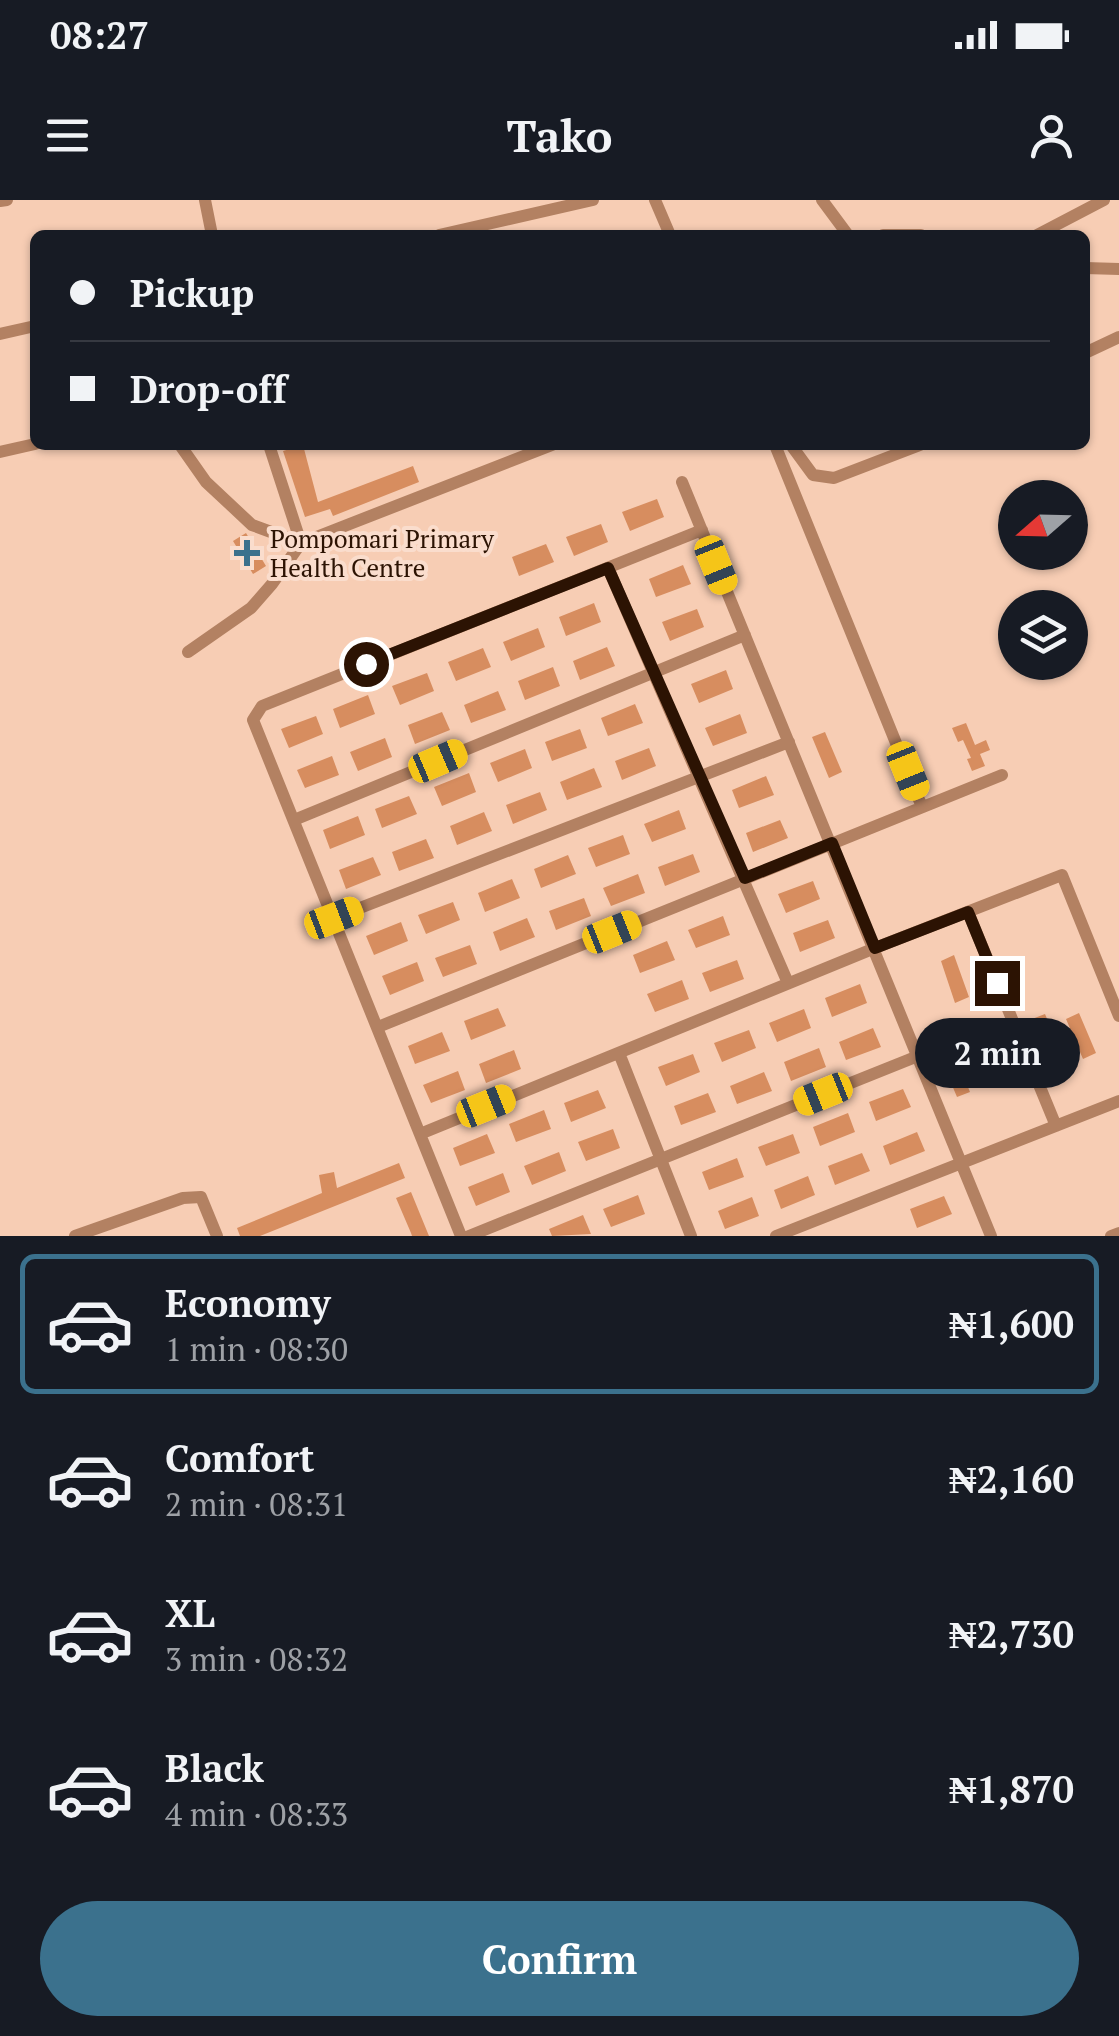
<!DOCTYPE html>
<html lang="en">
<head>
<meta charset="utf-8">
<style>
  body { margin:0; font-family:"PT Serif",serif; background:#20242c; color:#f1f3f6; height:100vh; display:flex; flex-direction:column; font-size:38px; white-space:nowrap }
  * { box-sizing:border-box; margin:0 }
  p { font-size:32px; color:#9ea1a6 }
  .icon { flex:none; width:55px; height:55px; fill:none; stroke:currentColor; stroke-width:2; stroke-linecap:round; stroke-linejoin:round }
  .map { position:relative; height:1036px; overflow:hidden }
  .sheet { display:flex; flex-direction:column; background:#171b24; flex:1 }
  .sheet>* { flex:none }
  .hud { position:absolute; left:30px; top:30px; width:1060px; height:220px; border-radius:15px; box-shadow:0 2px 8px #0004; display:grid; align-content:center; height:220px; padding:0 40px; background:#171b24 }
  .needle { width:65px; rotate:250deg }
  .tools { position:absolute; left:998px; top:280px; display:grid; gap:20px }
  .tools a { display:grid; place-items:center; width:90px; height:90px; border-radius:50%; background:#171b24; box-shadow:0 2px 8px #0004; font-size:50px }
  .end { position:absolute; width:45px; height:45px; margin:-22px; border:12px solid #2c1303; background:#fff; box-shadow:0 0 0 5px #fff }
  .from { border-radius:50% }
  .bubble { position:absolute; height:70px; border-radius:35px; background:#171b24; box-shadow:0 2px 8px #0004; font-size:32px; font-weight:700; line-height:70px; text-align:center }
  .car { position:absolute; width:30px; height:60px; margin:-30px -15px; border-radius:12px; box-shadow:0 0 8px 2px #0007; background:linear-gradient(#f5c518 24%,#345 0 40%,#f5c518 0 76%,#345 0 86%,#f5c518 0) }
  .hud b { display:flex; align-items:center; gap:35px; height:95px; font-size:38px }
  .hud b+b { border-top:2px solid #363941 }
  .hud i { width:25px; height:25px; background:#f1f3f6 }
  ul { padding:18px 0 0; list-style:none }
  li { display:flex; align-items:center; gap:30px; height:140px; margin:0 20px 15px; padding:0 20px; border:5px solid transparent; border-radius:15px }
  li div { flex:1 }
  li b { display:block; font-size:38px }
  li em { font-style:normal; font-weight:700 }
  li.selected { border-color:#3b718d }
  li>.icon { width:90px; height:90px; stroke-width:1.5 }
  .primary-button { display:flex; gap:20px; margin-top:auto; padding:20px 40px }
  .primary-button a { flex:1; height:115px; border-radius:60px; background:#3b718d; color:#fff; font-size:40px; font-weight:700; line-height:115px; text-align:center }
  .status { display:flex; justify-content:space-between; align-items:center; height:70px; padding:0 50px; background:#171b24; direction:ltr }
  .status svg { height:28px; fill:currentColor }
  header { display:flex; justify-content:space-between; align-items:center; height:130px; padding:0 40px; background:#171b24; font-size:45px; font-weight:700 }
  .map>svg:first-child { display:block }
  .building { fill:#d78d5f }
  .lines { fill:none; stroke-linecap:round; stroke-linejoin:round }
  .minor { stroke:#b38162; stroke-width:12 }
  .route { stroke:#2c1303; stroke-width:12 }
  .poi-dot { fill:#3b718d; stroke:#faddcd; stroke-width:4 }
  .labels { text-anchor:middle; stroke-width:8; stroke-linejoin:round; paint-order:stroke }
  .poi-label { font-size:25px; fill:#2c1303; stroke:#faddcd; text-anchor:start }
</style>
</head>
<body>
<div class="status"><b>08:27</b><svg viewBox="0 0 49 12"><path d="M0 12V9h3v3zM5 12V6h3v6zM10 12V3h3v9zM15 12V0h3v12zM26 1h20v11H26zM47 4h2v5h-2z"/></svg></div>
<header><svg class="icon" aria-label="menu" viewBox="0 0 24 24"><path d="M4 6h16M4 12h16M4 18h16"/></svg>Tako<svg class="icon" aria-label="person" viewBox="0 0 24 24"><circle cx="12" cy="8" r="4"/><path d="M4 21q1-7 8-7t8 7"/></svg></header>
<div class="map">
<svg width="1119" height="1036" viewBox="0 0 1119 1036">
  <rect width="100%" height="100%" fill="#f7cdb4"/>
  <path class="building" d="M 303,245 L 318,302 L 413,266 L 419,282 L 333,316 L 330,309 L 305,317 L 283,251 Z
    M 657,299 L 664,317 L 630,331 L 622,312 Z
    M 601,324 L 608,342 L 574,356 L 566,337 Z
    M 246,333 L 266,366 L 253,374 L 233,341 Z
    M 546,344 L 554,362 L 519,376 L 512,357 Z
    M 683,365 L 691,384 L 656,397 L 649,379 Z
    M 594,403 L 601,422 L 566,436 L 559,417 Z
    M 697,409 L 704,427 L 670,441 L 662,422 Z
    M 538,428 L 545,447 L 511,461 L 503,442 Z
    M 607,447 L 615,466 L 580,480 L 573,461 Z
    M 483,448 L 491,467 L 456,481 L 448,462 Z
    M 553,467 L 560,486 L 525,500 L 518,481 Z
    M 726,470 L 733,489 L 699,503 L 691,484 Z
    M 427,473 L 434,491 L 400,505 L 392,486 Z
    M 498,491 L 506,510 L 471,523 L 464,505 Z
    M 368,495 L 375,514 L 340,528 L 333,509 Z
    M 635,504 L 643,523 L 608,536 L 601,518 Z
    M 442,512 L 450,530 L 415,544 L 408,525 Z
    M 740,514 L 747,533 L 713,546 L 705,528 Z
    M 316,516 L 323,534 L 289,548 L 281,529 Z
    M 966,523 L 975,545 L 986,540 L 990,550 L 980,554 L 985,566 L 972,571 L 967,559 L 971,558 L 963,540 L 958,542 L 952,528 Z
    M 580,529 L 587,548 L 552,561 L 545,542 Z
    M 825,532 L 842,572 L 829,578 L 812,537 Z
    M 385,538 L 392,557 L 358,571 L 350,552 Z
    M 649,548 L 656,566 L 622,580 L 615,561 Z
    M 525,549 L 532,568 L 498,582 L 490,563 Z
    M 332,556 L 339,575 L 305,588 L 297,570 Z
    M 594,568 L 602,587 L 567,600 L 560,582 Z
    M 469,573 L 476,592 L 442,606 L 434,587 Z
    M 766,576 L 774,595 L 739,608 L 732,590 Z
    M 540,592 L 547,610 L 513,624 L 506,605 Z
    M 409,596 L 417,614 L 382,628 L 375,609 Z
    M 679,610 L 686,629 L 652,642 L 644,624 Z
    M 484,612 L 492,631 L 457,645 L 450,626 Z
    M 358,616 L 365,635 L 330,649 L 323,630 Z
    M 780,620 L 788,638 L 753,652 L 746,633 Z
    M 623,635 L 630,654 L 596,667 L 588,648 Z
    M 426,639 L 434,658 L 399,671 L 392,652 Z
    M 693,654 L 700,672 L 665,686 L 658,667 Z
    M 568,655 L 576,674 L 541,688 L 534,669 Z
    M 373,657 L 381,675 L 346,689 L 339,670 Z
    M 638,674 L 645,693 L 611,706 L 603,688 Z
    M 512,679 L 520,698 L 485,712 L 478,693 Z
    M 813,681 L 820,699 L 786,713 L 778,694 Z
    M 584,698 L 591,716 L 556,730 L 549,711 Z
    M 453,702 L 460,720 L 426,734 L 418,715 Z
    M 723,716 L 730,735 L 696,748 L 688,730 Z
    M 527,718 L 535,737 L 500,751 L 493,732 Z
    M 828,720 L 835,738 L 800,752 L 793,733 Z
    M 401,722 L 408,741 L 374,755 L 366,736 Z
    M 667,741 L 675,760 L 640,773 L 633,755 Z
    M 470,745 L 477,764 L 443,777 L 435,758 Z
    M 954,755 L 969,797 L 955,803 L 941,761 Z
    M 737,760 L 744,779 L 710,792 L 702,773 Z
    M 417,762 L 424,781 L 390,795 L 382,776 Z
    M 682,780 L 689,799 L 655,812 L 647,794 Z
    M 860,784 L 867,803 L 832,817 L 825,798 Z
    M 498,808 L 506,826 L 471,840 L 464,821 Z
    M 804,809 L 811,828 L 777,842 L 769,823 Z
    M 1079,813 L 1096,853 L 1083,859 L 1066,819 Z
    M 1045,814 L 1062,854 L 1049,860 L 1032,819 Z
    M 873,828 L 881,847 L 846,860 L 839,842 Z
    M 749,830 L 756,848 L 722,862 L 714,843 Z
    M 442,832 L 450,851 L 415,864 L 408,846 Z
    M 819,848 L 826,867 L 791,881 L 784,862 Z
    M 514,850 L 521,869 L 486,883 L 479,864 Z
    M 953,851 L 970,892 L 957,897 L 940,857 Z
    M 693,854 L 700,872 L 666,886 L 658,867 Z
    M 458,871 L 465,890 L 431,903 L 423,885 Z
    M 764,872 L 772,891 L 737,904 L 730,886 Z
    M 903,889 L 911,907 L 876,921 L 869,902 Z
    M 598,890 L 606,908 L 571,922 L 564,903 Z
    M 708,893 L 716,912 L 681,925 L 674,906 Z
    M 544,910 L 551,929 L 516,942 L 509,924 Z
    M 848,913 L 855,932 L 820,946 L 813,927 Z
    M 613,929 L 620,948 L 586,961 L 578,942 Z
    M 917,932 L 925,951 L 890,965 L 883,946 Z
    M 487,934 L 495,953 L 460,966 L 453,948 Z
    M 793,934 L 800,953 L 766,966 L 758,947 Z
    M 559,952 L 566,971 L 532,985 L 524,966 Z
    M 862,953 L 870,971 L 835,985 L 828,966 Z
    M 737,958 L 744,977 L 709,990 L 702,972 Z
    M 399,963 L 405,978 L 260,1036 L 240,1036 L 237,1028 L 322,993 L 319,975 L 334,972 L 337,988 Z
    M 503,973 L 510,992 L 476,1006 L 468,987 Z
    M 808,976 L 815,995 L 781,1009 L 774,990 Z
    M 411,992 L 429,1036 L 412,1036 L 411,1033 L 396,998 Z
    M 638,995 L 645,1014 L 611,1027 L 603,1009 Z
    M 944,996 L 952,1014 L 917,1028 L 910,1009 Z
    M 752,997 L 759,1016 L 725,1029 L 718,1011 Z
    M 583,1015 L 591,1034 L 552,1036 L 549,1029 Z"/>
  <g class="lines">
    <path class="minor" d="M 205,0 L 212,35
      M 655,0 L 670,35
      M 822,0 L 848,35
      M 0,1 L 7,0
      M 439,35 L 593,0
      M 883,35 L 921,35
      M 1037,35 L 1104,0
      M 1085,68 L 1119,69
      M 0,134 L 35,126
      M 1085,153 L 1119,137
      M 180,245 L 206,282 L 252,325 L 301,343
      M 269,245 L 301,343
      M 775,245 L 922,607
      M 791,245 L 813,275 L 834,278 L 920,245
      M 0,252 L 35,244
      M 682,282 L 991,1036
      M 608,368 L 788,783
      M 188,452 L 251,408 L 272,384 L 301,343 L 552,245
      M 294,620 L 745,435
      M 968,712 L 1056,926
      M 334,718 L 789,542
      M 378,827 L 1002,575
      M 619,853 L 691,1036
      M 420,934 L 875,748 L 1062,675 L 1119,816
      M 75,1036 L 183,998 L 201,997 L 217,1036
      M 461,1036 L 253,520 L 262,506 L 702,330
      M 469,1036 L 918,856
      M 776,1036 L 1119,901
      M 1111,1036 L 1119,1033"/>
  </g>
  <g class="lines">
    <path class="route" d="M 366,464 L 608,368 L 745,678 L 832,643 L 875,748 L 968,712 L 997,783"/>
  </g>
  <path class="poi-dot" d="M242 338h10v10h10v10h-10v10h-10v-10h-10v-10h10z"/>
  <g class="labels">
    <g class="poi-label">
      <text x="270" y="348">Pompomari Primary<tspan x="270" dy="29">Health Centre</tspan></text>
    </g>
  </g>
</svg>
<div class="tools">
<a><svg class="needle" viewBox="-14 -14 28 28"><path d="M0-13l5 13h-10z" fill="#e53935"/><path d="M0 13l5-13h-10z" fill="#9ea1a6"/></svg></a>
<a><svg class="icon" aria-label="layers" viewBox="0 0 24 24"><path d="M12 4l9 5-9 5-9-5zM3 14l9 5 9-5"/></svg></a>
</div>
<i class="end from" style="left:366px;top:464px"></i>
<i class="end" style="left:997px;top:783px"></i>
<div class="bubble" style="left:915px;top:818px;width:165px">2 min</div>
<i class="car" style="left:716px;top:365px;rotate:158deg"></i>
<i class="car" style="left:438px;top:561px;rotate:67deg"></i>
<i class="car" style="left:908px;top:571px;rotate:158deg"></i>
<i class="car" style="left:334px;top:718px;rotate:69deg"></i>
<i class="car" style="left:612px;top:732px;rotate:68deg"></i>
<i class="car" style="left:823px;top:894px;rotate:248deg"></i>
<i class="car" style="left:486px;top:906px;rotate:68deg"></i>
<div class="hud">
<b><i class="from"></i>Pickup</b>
<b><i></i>Drop-off</b>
</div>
</div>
<section class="sheet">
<ul>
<li class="selected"><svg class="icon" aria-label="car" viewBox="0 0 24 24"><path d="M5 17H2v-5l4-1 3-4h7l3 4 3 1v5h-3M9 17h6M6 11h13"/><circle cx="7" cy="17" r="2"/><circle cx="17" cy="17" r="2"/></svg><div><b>Economy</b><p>1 min · 08:30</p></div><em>₦1,600</em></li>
<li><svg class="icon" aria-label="car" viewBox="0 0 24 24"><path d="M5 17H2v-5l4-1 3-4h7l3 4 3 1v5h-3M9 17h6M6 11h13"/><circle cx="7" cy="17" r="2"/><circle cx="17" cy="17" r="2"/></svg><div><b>Comfort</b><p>2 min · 08:31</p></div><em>₦2,160</em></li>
<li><svg class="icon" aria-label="car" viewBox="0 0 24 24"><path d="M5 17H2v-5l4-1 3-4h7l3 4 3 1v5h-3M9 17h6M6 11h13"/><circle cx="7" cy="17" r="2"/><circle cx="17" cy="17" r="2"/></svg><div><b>XL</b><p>3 min · 08:32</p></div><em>₦2,730</em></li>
<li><svg class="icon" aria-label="car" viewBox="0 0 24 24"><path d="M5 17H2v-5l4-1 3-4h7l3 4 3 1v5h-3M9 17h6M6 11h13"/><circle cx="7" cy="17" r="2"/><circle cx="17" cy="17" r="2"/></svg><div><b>Black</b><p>4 min · 08:33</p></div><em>₦1,870</em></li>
</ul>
<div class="primary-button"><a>Confirm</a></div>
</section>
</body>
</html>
